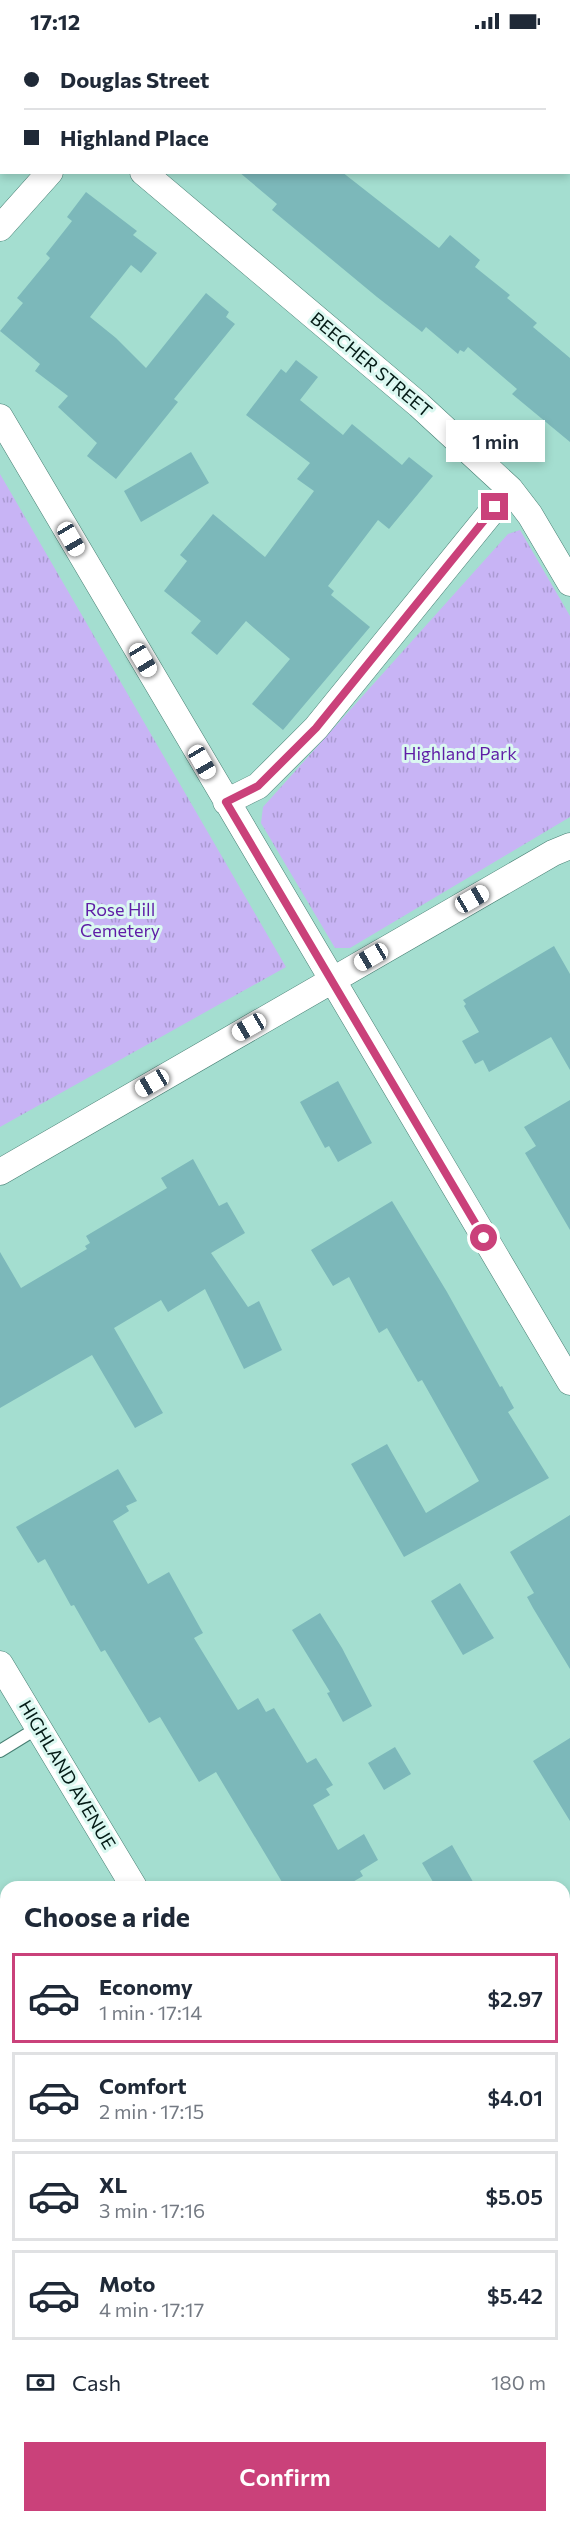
<!DOCTYPE html>
<html lang="en">
<head>
<meta charset="utf-8">
<style>
  body { margin:0; font-family:Commissioner,sans-serif; background:#f2f2f3; color:#1f2937; height:100vh; display:flex; flex-direction:column; font-size:22px; white-space:nowrap }
  * { box-sizing:border-box; margin:0 }
  p { font-size:20px; color:#747a83 }
  .icon { flex:none; width:33px; height:33px; fill:none; stroke:currentColor; stroke-width:2; stroke-linecap:round; stroke-linejoin:round }
  .map { position:relative; flex:1; overflow:hidden }
  .sheet { position:absolute; left:0px; top:1839px; width:570px; height:642px; display:flex; flex-direction:column; background:#fff; border-radius:18px 18px 0 0; box-shadow:0 3px 9px #0003 }
  .sheet>* { flex:none }
  .top-card { position:absolute; left:0px; top:0px; width:570px; height:132px; box-shadow:0 3px 9px #0003; display:grid; align-content:center; height:132px; padding:0 24px; background:#fff }
  .end { position:absolute; width:27px; height:27px; margin:-14px; border:8px solid #ca417a; background:#fff; box-shadow:0 0 0 3px #fff }
  .from { border-radius:50% }
  .bubble { position:absolute; height:42px; border-radius:0px; background:#fff; box-shadow:0 3px 9px #0003; font-size:20px; font-weight:600; line-height:42px; text-align:center }
  .car { position:absolute; width:18px; height:36px; margin:-18px -9px; border-radius:8px; box-shadow:0 0 4px 2px #0007; background:linear-gradient(#fff 24%,#345 0 40%,#fff 0 76%,#345 0 86%,#fff 0) }
  .top-card b { display:flex; align-items:center; gap:21px; height:57px; font-size:22px }
  .top-card b+b { border-top:2px solid #e0e1e3 }
  .top-card i { width:15px; height:15px; background:#1f2937 }
  ul { padding:0; list-style:none }
  li { display:flex; align-items:center; gap:18px; height:90px; margin:0 12px 9px; padding:0 12px; border:3px solid #e0e1e3; border-radius:0px }
  li div { flex:1 }
  li b { display:block; font-size:22px }
  li em { font-style:normal; font-weight:600 }
  li.on { border-color:#ca417a }
  li>.icon { width:54px; height:54px; stroke-width:1.5 }
  h2 { padding:0 24px; font-size:27px; line-height:72px }
  .pay { display:flex; align-items:center; gap:15px; height:66px; padding:0 24px; font-size:22px }
  .pay p { margin-inline-start:auto }
  .button { display:flex; gap:12px; margin-top:auto; padding:12px 24px }
  .button a { flex:1; height:69px; border-radius:0px; background:#ca417a; color:#fff; font-size:24px; font-weight:600; line-height:69px; text-align:center }
  .status { display:flex; justify-content:space-between; align-items:center; height:42px; padding:0 30px; background:#fff; direction:ltr }
  .status svg { height:16px; fill:currentColor }
  .map>svg:first-child { display:block }
  .grass { fill:url(#grass-tufts) }
  .building { fill:#7cb8ba }
  .lines { fill:none; stroke-linecap:round; stroke-linejoin:round }
  .lane-casing { stroke:#477f73; stroke-width:14 }
  .street-casing { stroke:#477f73; stroke-width:27 }
  .lane { stroke:#fff; stroke-width:12 }
  .street { stroke:#fff; stroke-width:26 }
  .route { stroke:#ca417a; stroke-width:8 }
  .labels { text-anchor:middle; stroke-width:6; stroke-linejoin:round; paint-order:stroke }
  .street-label { font-size:18px; fill:#041b16; stroke:#dbf8f1 }
  .park-label { font-size:18px; fill:#5f1da6; stroke:#dbf8f1 }
</style>
</head>
<body>
<div class="status"><b>17:12</b><svg viewBox="0 0 49 12"><path d="M0 12V9h3v3zM5 12V6h3v6zM10 12V3h3v9zM15 12V0h3v12zM26 1h20v11H26zM47 4h2v5h-2z"/></svg></div>
<div class="map">
<svg width="570" height="2481" viewBox="0 0 570 2481">
  <defs>
    <pattern id="grass-tufts" width="24" height="20" patternUnits="userSpaceOnUse" patternTransform="scale(1.5)"><rect width="24" height="20" fill="#c8b4f5"/><path d="M3 7l-1-3M5 7V3M7 7l1-3M15 17l-1-3M17 17v-4M19 17l1-3" fill="none" stroke="#aa9ad1"/></pattern>
  </defs>
  <rect width="100%" height="100%" fill="#a4ded0"/>
  <path class="grass" d="M 0,432 L 286,925 L 0,1085 Z
    M 520,488 L 570,574 L 570,775 L 350,906 L 335,906 L 261,781 L 263,765 L 508,492 Z"/>
  <path class="building" d="M 239,130 L 342,130 L 439,206 L 450,193 L 480,218 L 475,225 L 510,253 L 507,256 L 537,281 L 533,285 L 570,316 L 570,400 L 512,352 L 517,347 L 468,305 L 464,310 L 460,308 L 458,312 L 426,285 L 422,290 L 377,255 L 272,168 L 277,162 Z
    M 86,150 L 137,189 L 133,193 L 157,211 L 141,231 L 131,223 L 90,275 L 116,296 L 146,326 L 206,251 L 229,270 L 226,275 L 235,282 L 174,357 L 178,360 L 116,437 L 87,414 L 97,401 L 58,365 L 68,354 L 35,329 L 40,322 L 0,289 L 23,261 L 17,256 L 50,216 L 46,212 L 72,179 L 67,175 Z
    M 296,318 L 318,335 L 300,358 L 343,393 L 352,382 L 402,423 L 409,415 L 433,434 L 389,487 L 378,478 L 328,544 L 334,549 L 331,553 L 370,585 L 283,688 L 252,662 L 290,617 L 246,579 L 217,613 L 191,591 L 201,579 L 164,549 L 187,519 L 180,513 L 213,472 L 265,515 L 314,449 L 297,437 L 310,421 L 246,373 L 281,327 L 286,331 Z
    M 191,410 L 209,441 L 141,480 L 124,449 Z
    M 554,904 L 570,932 L 570,1028 L 551,995 L 489,1030 L 483,1018 L 475,1022 L 462,999 L 479,990 L 464,964 L 466,962 L 463,958 Z
    M 338,1039 L 372,1101 L 338,1120 L 329,1104 L 325,1106 L 300,1060 Z
    M 570,1058 L 570,1188 L 525,1111 L 536,1104 L 524,1085 Z
    M 193,1117 L 219,1164 L 227,1160 L 245,1191 L 211,1211 L 248,1265 L 259,1259 L 282,1308 L 244,1327 L 205,1247 L 168,1270 L 161,1258 L 114,1286 L 163,1371 L 135,1386 L 92,1313 L 0,1366 L 0,1210 L 21,1246 L 87,1207 L 85,1204 L 90,1201 L 86,1194 L 167,1146 L 161,1136 Z
    M 392,1159 L 447,1250 L 500,1345 L 502,1344 L 514,1366 L 508,1370 L 549,1436 L 404,1515 L 351,1422 L 387,1402 L 426,1471 L 479,1439 L 422,1338 L 418,1340 L 387,1286 L 379,1291 L 349,1235 L 333,1244 L 311,1208 Z
    M 118,1427 L 137,1459 L 126,1464 L 129,1469 L 113,1479 L 148,1542 L 169,1530 L 203,1591 L 194,1596 L 238,1668 L 258,1656 L 266,1670 L 274,1666 L 307,1721 L 316,1716 L 333,1743 L 326,1747 L 330,1753 L 313,1763 L 338,1808 L 364,1792 L 378,1818 L 360,1829 L 363,1834 L 344,1845 L 285,1845 L 216,1730 L 199,1740 L 160,1675 L 149,1681 L 105,1608 L 101,1610 L 74,1563 L 71,1564 L 45,1517 L 38,1521 L 16,1485 Z
    M 570,1473 L 570,1627 L 533,1566 L 527,1555 L 534,1551 L 510,1510 Z
    M 460,1541 L 494,1596 L 463,1613 L 431,1559 Z
    M 320,1571 L 342,1606 L 372,1664 L 343,1680 L 327,1651 L 330,1650 L 292,1588 Z
    M 570,1696 L 570,1779 L 533,1719 Z
    M 395,1705 L 411,1732 L 384,1748 L 368,1721 Z
    M 452,1803 L 476,1845 L 436,1845 L 422,1821 Z"/>
  <g class="lines">
    <g class="lane-casing">
      <path id="lane" d="M 0,1709 L 39,1685"/>
    </g>
    <g class="street-casing">
      <path id="street" d="M 548,0 L 551,2
        M 156,2 L 157,0
        M 568,12 L 570,13
        M 143,130 L 419,363 L 510,447 L 530,473 L 570,541
        M 0,186 L 50,130
        M 0,375 L 570,1340
        M 226,760 L 258,744 L 316,686 L 510,447
        M 0,1130 L 553,811 L 570,804
        M 0,1622 L 134,1845
        M 564,1968 L 570,1964
        M 513,2475 L 516,2481"/>
    </g>
    <use href="#lane" class="lane"/>
    <use href="#street" class="street"/>
  </g>
  <g class="lines">
    <path class="route" d="M 484,1196 L 226,760 L 258,744 L 316,686 L 495,465"/>
  </g>
  <g class="labels">
    <g class="street-label">
      <text transform="translate(371 323) rotate(40)" y="6">BEECHER STREET</text>
      <text transform="translate(67 1733) rotate(59)" y="6">HIGHLAND AVENUE</text>
    </g>
    <g class="park-label">
      <text x="460" y="718">Highland Park</text>
      <text x="120" y="874">Rose Hill<tspan x="120" dy="21">Cemetery</tspan></text>
    </g>
  </g>
</svg>
<i class="end from" style="left:484px;top:1196px"></i>
<i class="end" style="left:495px;top:465px"></i>
<div class="bubble" style="left:446px;top:378px;width:99px">1 min</div>
<i class="car" style="left:71px;top:497px;rotate:150deg"></i>
<i class="car" style="left:143px;top:618px;rotate:149deg"></i>
<i class="car" style="left:202px;top:720px;rotate:150deg"></i>
<i class="car" style="left:472px;top:857px;rotate:60deg"></i>
<i class="car" style="left:371px;top:915px;rotate:240deg"></i>
<i class="car" style="left:249px;top:985px;rotate:240deg"></i>
<i class="car" style="left:152px;top:1041px;rotate:240deg"></i>
<div class="top-card">
<b><i class="from"></i>Douglas Street</b>
<b><i></i>Highland Place</b>
</div>
<section class="sheet">
<h2>Choose a ride</h2>
<ul>
<li class="on"><svg class="icon" aria-label="car" viewBox="0 0 24 24"><path d="M5 17H2v-5l4-1 3-4h7l3 4 3 1v5h-3M9 17h6M6 11h13"/><circle cx="7" cy="17" r="2"/><circle cx="17" cy="17" r="2"/></svg><div><b>Economy</b><p>1 min · 17:14</p></div><em>$2.97</em></li>
<li><svg class="icon" aria-label="car" viewBox="0 0 24 24"><path d="M5 17H2v-5l4-1 3-4h7l3 4 3 1v5h-3M9 17h6M6 11h13"/><circle cx="7" cy="17" r="2"/><circle cx="17" cy="17" r="2"/></svg><div><b>Comfort</b><p>2 min · 17:15</p></div><em>$4.01</em></li>
<li><svg class="icon" aria-label="car" viewBox="0 0 24 24"><path d="M5 17H2v-5l4-1 3-4h7l3 4 3 1v5h-3M9 17h6M6 11h13"/><circle cx="7" cy="17" r="2"/><circle cx="17" cy="17" r="2"/></svg><div><b>XL</b><p>3 min · 17:16</p></div><em>$5.05</em></li>
<li><svg class="icon" aria-label="car" viewBox="0 0 24 24"><path d="M5 17H2v-5l4-1 3-4h7l3 4 3 1v5h-3M9 17h6M6 11h13"/><circle cx="7" cy="17" r="2"/><circle cx="17" cy="17" r="2"/></svg><div><b>Moto</b><p>4 min · 17:17</p></div><em>$5.42</em></li>
</ul>
<div class="pay"><svg class="icon" aria-label="cash" viewBox="0 0 24 24"><path d="M3 7h18v10H3z"/><circle cx="12" cy="12" r="2"/></svg>Cash<p>180 m</p></div>
<div class="button"><a>Confirm</a></div>
</section>
</div>
</body>
</html>
